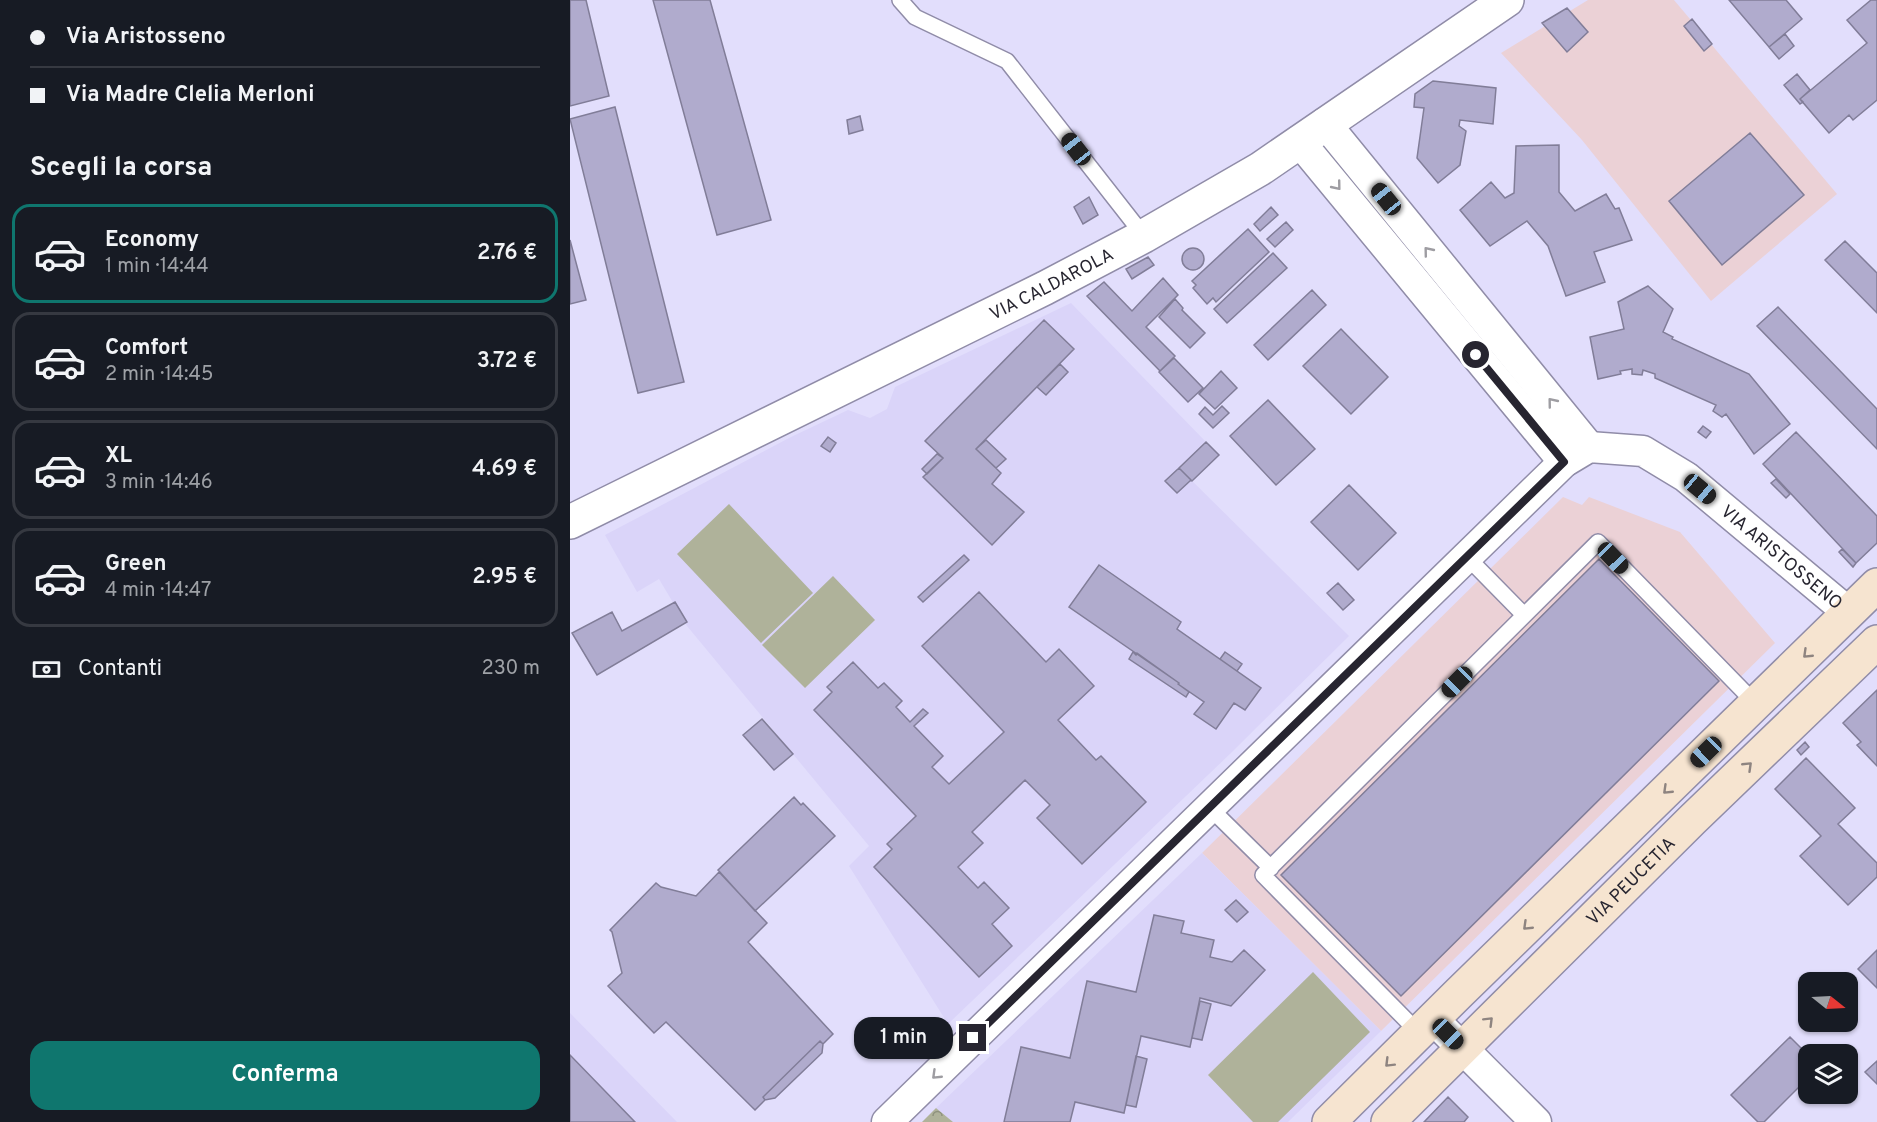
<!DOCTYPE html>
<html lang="it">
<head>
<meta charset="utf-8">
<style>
  body { margin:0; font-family:Overpass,sans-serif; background:#242831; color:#f1f3f6; height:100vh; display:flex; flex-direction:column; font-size:22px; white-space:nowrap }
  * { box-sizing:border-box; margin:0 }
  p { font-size:20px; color:#9ea1a6 }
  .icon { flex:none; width:33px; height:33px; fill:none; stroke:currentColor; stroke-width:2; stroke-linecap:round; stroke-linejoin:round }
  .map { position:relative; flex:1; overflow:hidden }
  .side { display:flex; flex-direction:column; background:#171b24; width:570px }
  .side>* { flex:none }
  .hud { display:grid; align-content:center; height:132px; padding:0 30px; background:#171b24 }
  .needle { width:39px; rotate:108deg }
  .fabs { position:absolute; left:1228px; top:972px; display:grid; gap:12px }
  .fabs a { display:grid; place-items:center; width:60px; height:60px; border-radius:12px; background:#171b24; box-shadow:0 2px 4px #0004; font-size:30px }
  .end { position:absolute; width:27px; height:27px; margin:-14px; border:8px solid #272530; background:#fff; box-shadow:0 0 0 3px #fff }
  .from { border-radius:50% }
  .bubble { position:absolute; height:42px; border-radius:18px; background:#171b24; box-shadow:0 2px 4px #0004; font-size:20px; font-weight:600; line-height:42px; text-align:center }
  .car { position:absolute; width:18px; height:36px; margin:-18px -9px; border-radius:8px; box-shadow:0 0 4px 2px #0007; background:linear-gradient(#222 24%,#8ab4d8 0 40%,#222 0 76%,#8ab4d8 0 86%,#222 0) }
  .hud b { display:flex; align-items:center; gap:21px; height:57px; font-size:22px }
  .hud b+b { border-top:2px solid #363941 }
  .hud i { width:15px; height:15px; background:#f1f3f6 }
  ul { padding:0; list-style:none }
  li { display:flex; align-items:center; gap:18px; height:99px; margin:0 12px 9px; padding:0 18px; border:3px solid #363941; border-radius:18px }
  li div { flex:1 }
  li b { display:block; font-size:22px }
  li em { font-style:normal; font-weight:600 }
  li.active { border-color:#0f766e }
  li>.icon { width:54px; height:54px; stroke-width:1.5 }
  h2 { padding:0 30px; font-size:27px; line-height:72px }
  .pay { display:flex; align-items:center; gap:15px; height:66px; padding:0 30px; font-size:22px }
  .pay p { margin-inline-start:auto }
  .action { display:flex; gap:12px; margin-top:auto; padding:12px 30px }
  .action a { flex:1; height:69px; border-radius:18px; background:#0f766e; color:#fff; font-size:24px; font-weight:600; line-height:69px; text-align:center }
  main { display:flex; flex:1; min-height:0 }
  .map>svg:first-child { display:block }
  .commercial { fill:#ebd1d6 }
  .built { fill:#dad4f9 }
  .park { fill:url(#park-crowns) }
  .pitch { fill:#afb29a }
  .building { fill:#b0abcd; stroke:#817d98; stroke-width:1.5 }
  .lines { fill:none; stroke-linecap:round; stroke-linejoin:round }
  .service-casing { stroke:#908ca8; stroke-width:18 }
  .minor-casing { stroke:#908ca8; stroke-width:33 }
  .tertiary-casing { stroke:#908ca8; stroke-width:36 }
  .secondary-casing { stroke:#908ca8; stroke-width:36 }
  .service { stroke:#fff; stroke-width:15 }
  .minor { stroke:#fff; stroke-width:30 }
  .tertiary { stroke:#fff; stroke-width:33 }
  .secondary { stroke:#f6e4d0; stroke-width:33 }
  .oneway { stroke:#9e9da2 }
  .oneway2 { stroke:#8e8480 }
  .route { stroke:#272530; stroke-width:8 }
  .labels { text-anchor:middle; stroke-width:6; stroke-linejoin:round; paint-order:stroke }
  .street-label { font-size:18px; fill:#272530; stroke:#e2defc }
</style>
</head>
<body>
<main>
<section class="side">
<div class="hud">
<b><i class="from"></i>Via Aristosseno</b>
<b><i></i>Via Madre Clelia Merloni</b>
</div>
<h2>Scegli la corsa</h2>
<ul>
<li class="active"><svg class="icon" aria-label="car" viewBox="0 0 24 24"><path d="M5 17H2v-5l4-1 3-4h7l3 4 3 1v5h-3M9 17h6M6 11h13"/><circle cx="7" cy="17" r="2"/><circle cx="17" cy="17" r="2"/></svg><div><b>Economy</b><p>1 min · 14:44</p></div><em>2.76 €</em></li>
<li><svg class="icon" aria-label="car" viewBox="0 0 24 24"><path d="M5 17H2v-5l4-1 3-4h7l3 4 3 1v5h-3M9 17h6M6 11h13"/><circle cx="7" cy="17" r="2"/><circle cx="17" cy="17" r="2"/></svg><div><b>Comfort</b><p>2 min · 14:45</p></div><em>3.72 €</em></li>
<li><svg class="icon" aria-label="car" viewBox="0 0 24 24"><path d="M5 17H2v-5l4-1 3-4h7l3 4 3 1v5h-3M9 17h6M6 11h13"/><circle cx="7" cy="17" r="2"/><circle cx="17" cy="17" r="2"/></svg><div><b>XL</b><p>3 min · 14:46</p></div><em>4.69 €</em></li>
<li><svg class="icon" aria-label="car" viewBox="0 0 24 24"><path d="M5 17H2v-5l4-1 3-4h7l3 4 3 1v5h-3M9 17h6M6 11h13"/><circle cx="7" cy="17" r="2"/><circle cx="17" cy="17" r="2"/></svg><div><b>Green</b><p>4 min · 14:47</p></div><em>2.95 €</em></li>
</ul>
<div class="pay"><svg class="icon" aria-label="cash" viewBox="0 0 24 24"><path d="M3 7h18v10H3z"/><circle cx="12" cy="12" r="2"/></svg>Contanti<p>230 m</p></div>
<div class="action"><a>Conferma</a></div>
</section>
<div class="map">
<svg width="1307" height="1122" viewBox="0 0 1307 1122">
  <defs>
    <pattern id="park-crowns" width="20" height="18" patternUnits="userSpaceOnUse" patternTransform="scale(1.5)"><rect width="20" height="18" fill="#afb29a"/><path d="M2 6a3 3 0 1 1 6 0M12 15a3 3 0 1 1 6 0" fill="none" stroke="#8e917e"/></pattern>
  </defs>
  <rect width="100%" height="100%" fill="#e2defc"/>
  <path class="commercial" d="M 1018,0 L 1104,0 L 1267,194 L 1141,301 L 1012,140 L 931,53 Z
    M 993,497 L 1012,505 L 1019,497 L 1110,532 L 1205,643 L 811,1031 L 632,853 Z"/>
  <path class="built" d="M 501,303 L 636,442 L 609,468 L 779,636 L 662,752 L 378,1024 L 279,866 L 299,846 L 117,626 L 89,579 L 67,592 L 35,535 L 221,437 L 278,410 L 300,418 L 317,409 L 325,387 Z
    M 632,853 L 811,1031 L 718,1122 L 383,1122 L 366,1108 Z
    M 0,1013 L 107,1122 L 0,1122 Z"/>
  <path class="park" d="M 366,1108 L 383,1122 L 352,1122 Z"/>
  <path class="pitch" d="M 159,504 L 243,593 L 191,643 L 107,554 Z
    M 263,576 L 305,620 L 235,688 L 192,645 Z
    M 743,972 L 800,1032 L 708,1122 L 683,1122 L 638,1075 Z"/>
  <path class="building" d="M 0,0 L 16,0 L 39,96 L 0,106 Z
    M 83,0 L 140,0 L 201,220 L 147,235 Z
    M 1159,0 L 1216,0 L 1232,19 L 1199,47 Z
    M 1301,0 L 1307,0 L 1307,100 L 1283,120 L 1279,115 L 1259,133 L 1230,99 L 1297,43 L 1277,20 Z
    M 997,8 L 1018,32 L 997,52 L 972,23 Z
    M 1122,19 L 1142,44 L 1134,51 L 1114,26 Z
    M 1215,34 L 1224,46 L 1209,59 L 1199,47 Z
    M 1227,74 L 1240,90 L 1230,99 L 1233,102 L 1230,104 L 1214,85 Z
    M 863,81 L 926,88 L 923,124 L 890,120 L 889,126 L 896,131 L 890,165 L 868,183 L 847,158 L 854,108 L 844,107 L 845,94 Z
    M 45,107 L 114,382 L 68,393 L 0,119 Z
    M 290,116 L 293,130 L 279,134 L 277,120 Z
    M 1180,133 L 1234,195 L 1152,265 L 1099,201 Z
    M 989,145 L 989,192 L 1005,211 L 1036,194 L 1045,209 L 1049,208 L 1062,240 L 1024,252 L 1035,282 L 996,296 L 978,246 L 957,221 L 920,246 L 890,210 L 921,182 L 935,198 L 944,193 L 946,146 Z
    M 519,197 L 528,215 L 513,224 L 504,207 Z
    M 701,207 L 708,215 L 690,231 L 684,224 Z
    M 716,222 L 723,230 L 705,247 L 697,239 Z
    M 678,229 L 699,252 L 646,302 L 643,298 L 637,304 L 623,288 L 626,285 L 622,281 Z
    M 0,240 L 16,300 L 0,304 Z
    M 1275,241 L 1307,273 L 1307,313 L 1255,260 Z
    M612 259a11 11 0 1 1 22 0a11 11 0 1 1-22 0Z
    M 703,253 L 717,268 L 657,323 L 644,309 Z
    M 578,257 L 584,265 L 562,279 L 556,269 Z
    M 593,278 L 608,295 L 576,327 L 605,356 L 590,371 L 517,296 L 534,282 L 562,311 Z
    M 1078,286 L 1103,309 L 1093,332 L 1103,337 L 1102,339 L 1179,374 L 1220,424 L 1184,454 L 1156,414 L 1152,417 L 1143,411 L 1146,405 L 1085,378 L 1085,374 L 1073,370 L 1072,375 L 1062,374 L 1062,369 L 1050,371 L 1051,374 L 1028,379 L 1020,337 L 1054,329 L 1048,302 Z
    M 742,290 L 756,305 L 698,360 L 684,345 Z
    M 605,299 L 613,308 L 612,310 L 635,333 L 620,348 L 589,317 Z
    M 1208,307 L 1307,409 L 1307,449 L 1187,326 Z
    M 474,320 L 504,349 L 406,449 L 431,473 L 422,484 L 454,512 L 422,545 L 353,477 L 373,458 L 355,441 Z
    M 771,329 L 818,377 L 781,414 L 733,366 Z
    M 604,358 L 633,388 L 618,402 L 589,372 Z
    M 490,364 L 498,372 L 476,395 L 467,387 Z
    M 651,371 L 667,388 L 645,409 L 629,394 Z
    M 698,400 L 745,449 L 706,485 L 660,436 Z
    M 652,406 L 659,413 L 643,428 L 629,414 L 635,407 L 643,415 Z
    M 1133,426 L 1141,432 L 1136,438 L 1128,432 Z
    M 1226,432 L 1307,516 L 1307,543 L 1286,563 L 1193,464 Z
    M 258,437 L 266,443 L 260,452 L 251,446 Z
    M 416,440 L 436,459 L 426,468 L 406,449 Z
    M 636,442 L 649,455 L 622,481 L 609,468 Z
    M 367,454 L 373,458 L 357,474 L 352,469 Z
    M 609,468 L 621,480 L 607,493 L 595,481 Z
    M 1206,479 L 1220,494 L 1216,498 L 1201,483 Z
    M 779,485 L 826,533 L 788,570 L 741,522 Z
    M 1272,549 L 1286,563 L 1283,567 L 1269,552 Z
    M 394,555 L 399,560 L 353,602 L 348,597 Z
    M 1029,559 L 1149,681 L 831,996 L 711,875 Z
    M 529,565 L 611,622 L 607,629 L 691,688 L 675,710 L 664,703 L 646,729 L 624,714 L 634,702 L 608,684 L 609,683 L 499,607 Z
    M 768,583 L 784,600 L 773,610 L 757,593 Z
    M 409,592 L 476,662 L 489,649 L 524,686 L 488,720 L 526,760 L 531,756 L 576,802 L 512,864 L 467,818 L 480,805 L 455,780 L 402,832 L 413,843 L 388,867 L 408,888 L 414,882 L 439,908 L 422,924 L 442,946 L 409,977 L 304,867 L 322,849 L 317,844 L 346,816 L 244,710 L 262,692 L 257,687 L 283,662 L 308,688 L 314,683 L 332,701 L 326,707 L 340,722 L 353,709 L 358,713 L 344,726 L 373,756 L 362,767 L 379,784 L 434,732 L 352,646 Z
    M 105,602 L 117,622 L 27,675 L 2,633 L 42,612 L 52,631 Z
    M 563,652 L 566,655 L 567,653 L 609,683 L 608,684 L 619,692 L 616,697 L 559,659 Z
    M 655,652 L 672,664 L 667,671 L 650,659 Z
    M 1307,690 L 1307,766 L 1287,745 L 1291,742 L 1273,723 Z
    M 192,719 L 223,754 L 204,770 L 173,735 Z
    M 1235,742 L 1239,747 L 1231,755 L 1227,750 Z
    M 1236,758 L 1285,808 L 1268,824 L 1307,863 L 1307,877 L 1278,905 L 1230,856 L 1251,836 L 1205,789 Z
    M 224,797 L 231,805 L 233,803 L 265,836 L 185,911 L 148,870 Z
    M 149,872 L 197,923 L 178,942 L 263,1034 L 253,1044 L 250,1041 L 193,1097 L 195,1100 L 185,1110 L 96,1022 L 84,1033 L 38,986 L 52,973 L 42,932 L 40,930 L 86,883 L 91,887 L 126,896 Z
    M 666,900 L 678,912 L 667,922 L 655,910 Z
    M 584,915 L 614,921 L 611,933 L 644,940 L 640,957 L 662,962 L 674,950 L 695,970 L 661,1006 L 630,998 L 620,1047 L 571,1036 L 554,1113 L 505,1102 L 500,1122 L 434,1122 L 451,1047 L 500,1058 L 517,981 L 566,992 Z
    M 1307,950 L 1307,988 L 1288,969 Z
    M 630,1001 L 641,1004 L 632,1040 L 622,1038 Z
    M 1220,1037 L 1239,1056 L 1239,1077 L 1194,1122 L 1188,1122 L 1161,1095 Z
    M 250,1041 L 253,1044 L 252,1053 L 205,1098 L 195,1100 L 193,1097 Z
    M 0,1055 L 65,1122 L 0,1122 Z
    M 566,1056 L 577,1059 L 566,1107 L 556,1105 Z
    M 1307,1061 L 1307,1084 L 1295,1072 Z
    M 878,1097 L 898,1117 L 894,1122 L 854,1122 Z"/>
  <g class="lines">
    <g class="service-casing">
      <path id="service" d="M 330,0 L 345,17 L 437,61 L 574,236
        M 897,557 L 954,615
        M 640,808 L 701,868
        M 849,1033 L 693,875 L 1028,542 L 1185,703"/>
    </g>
    <g class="minor-casing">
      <g id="minor">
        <path d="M 755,123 L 1019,447"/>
        <path d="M 729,141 L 994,462"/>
        <path d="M 863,1019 L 966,1122"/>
        <path id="s1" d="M 317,1122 L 994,462 L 1019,447 L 1073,451 L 1116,477 L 1279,613"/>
      </g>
    </g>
    <g class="tertiary-casing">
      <g id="tertiary">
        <path id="s2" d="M 0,522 L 475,288 L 574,236 L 690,169 L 937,0"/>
      </g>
    </g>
    <g class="secondary-casing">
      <g id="secondary">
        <path d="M 759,1122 L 888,994 L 1307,585"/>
        <path id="s3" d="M 818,1122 L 1122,820 L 1307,642"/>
      </g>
    </g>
    <use href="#service" class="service"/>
    <use href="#minor" class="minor"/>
    <use href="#tertiary" class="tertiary"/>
    <use href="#secondary" class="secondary"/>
  </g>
  <defs><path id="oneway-chevron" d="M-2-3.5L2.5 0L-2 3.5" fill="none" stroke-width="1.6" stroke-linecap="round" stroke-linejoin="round" transform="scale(1.5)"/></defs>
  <g class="oneway">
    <use href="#oneway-chevron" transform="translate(767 186) rotate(51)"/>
    <use href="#oneway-chevron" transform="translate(858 251) rotate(-129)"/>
    <use href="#oneway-chevron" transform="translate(982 402) rotate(-129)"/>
    <use href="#oneway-chevron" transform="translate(366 1075) rotate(136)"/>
  </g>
  <g class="oneway2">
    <use href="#oneway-chevron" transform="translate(1237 654) rotate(136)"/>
    <use href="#oneway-chevron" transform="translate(1178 766) rotate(-44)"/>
    <use href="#oneway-chevron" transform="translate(1097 790) rotate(136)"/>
    <use href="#oneway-chevron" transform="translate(957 926) rotate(136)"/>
    <use href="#oneway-chevron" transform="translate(919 1021) rotate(-45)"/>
    <use href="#oneway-chevron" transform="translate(819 1063) rotate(135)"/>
  </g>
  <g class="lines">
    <path class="route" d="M 403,1038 L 994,462 L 906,355"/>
  </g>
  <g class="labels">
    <g class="street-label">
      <text dy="6" stroke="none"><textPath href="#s2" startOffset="537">VIA CALDAROLA</textPath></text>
      <text dy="6" stroke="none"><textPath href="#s1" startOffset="1204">VIA ARISTOSSENO</textPath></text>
      <text dy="6" stroke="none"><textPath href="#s3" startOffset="342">VIA PEUCETIA</textPath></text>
    </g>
  </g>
</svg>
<div class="fabs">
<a><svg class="needle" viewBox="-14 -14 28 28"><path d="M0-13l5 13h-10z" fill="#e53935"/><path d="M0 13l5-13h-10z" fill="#9ea1a6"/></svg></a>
<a><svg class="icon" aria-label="layers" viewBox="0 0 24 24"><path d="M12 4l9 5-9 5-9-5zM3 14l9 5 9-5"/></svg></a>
</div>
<i class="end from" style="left:906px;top:355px"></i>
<i class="end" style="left:403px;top:1038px"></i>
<div class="bubble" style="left:284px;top:1017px;width:99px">1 min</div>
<i class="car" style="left:506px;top:149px;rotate:322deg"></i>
<i class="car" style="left:816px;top:199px;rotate:321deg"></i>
<i class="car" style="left:1130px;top:489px;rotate:130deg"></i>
<i class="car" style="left:1043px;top:558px;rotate:136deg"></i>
<i class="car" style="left:887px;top:682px;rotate:225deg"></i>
<i class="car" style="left:1136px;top:752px;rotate:226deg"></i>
<i class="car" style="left:878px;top:1034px;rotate:135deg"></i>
</div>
</main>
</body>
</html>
